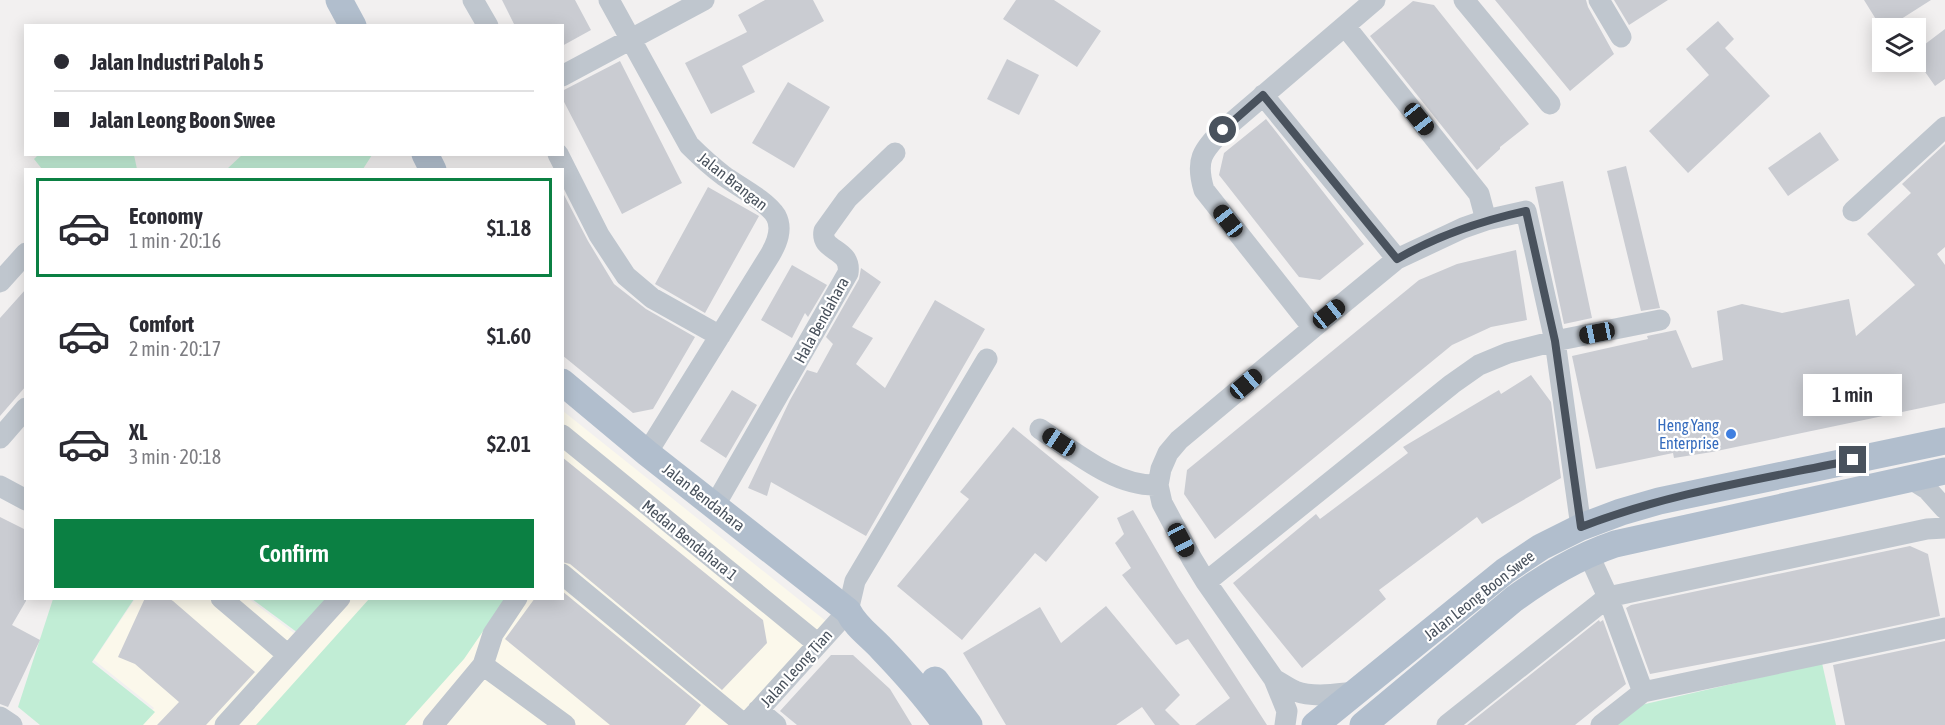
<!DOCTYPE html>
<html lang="en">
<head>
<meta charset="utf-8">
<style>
  body { margin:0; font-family:"Asap Condensed",sans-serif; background:#f7f7f7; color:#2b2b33; height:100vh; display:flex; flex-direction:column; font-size:22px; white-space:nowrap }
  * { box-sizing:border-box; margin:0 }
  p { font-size:20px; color:#7c7c81 }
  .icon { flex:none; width:33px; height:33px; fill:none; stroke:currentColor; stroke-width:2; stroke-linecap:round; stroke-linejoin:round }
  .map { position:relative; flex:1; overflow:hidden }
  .panel { position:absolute; left:24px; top:168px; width:540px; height:432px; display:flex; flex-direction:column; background:#fff; border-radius:0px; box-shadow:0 3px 15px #0003 }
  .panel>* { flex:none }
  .hud { position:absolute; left:24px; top:24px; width:540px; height:132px; border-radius:0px; box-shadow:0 3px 15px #0003; display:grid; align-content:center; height:132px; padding:0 30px; background:#fff }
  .controls { position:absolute; left:1872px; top:18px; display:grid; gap:12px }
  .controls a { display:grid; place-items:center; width:54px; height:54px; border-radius:0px; background:#fff; box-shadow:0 3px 15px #0003; font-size:30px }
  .end { position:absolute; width:27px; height:27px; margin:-14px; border:8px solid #49525d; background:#fff; box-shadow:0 0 0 3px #fff }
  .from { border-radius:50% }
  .bubble { position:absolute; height:42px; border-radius:0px; background:#fff; box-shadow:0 3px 15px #0003; font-size:20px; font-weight:600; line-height:42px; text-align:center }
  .car { position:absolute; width:18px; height:36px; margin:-18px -9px; border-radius:8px; box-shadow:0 0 4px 2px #0007; background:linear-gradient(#222 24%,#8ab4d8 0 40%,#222 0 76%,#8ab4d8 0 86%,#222 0) }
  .hud b { display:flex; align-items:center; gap:21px; height:57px; font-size:22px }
  .hud b+b { border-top:2px solid #e1e1e2 }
  .hud i { width:15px; height:15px; background:#2b2b33 }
  ul { padding:10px 0 0; list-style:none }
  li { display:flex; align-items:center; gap:18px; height:99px; margin:0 12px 9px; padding:0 18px; border:3px solid transparent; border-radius:0px }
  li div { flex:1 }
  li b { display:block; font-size:22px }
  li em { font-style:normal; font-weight:600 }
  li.on { border-color:#0b8043 }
  li>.icon { width:54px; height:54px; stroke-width:1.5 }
  .action { display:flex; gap:12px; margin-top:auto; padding:12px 30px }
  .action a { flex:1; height:69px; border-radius:0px; background:#0b8043; color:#fff; font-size:24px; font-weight:600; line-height:69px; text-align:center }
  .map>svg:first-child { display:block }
  .commercial { fill:#fbf8eb }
  .green { fill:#c1edd5 }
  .building { fill:#caccd2 }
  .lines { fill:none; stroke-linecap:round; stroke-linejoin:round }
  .minor { stroke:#bfc6ce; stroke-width:21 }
  .major { stroke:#b1becd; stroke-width:27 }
  .route { stroke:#49525d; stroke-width:8 }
  .shop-dot { fill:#3f7fe0; stroke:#fff; stroke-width:2 }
  .labels { text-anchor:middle; stroke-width:4.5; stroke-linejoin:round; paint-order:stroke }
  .street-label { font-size:16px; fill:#49525d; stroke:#fff }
  .shop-label { font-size:16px; fill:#366cbe; stroke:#fff; text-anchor:end }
</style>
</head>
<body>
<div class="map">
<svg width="1945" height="725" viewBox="0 0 1945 725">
  <rect width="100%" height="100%" fill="#f2f0f0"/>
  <path class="commercial" d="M 563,411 L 837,630 L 751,725 L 140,725 L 154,708 L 94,660 L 135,599 L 249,599 L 295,634 L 325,599 L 562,598 Z"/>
  <path class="green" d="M 243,154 L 372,154 L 372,155 L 363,169 L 227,169 Z
    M 38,155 L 134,155 L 137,169 L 42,169 L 34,159 Z
    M 53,599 L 134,599 L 92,662 L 155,712 L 143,725 L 40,725 L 18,707 Z
    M 252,599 L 326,599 L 298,633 Z
    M 369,599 L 505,599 L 464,659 L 405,725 L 256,725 Z
    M 1822,663 L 1836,725 L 1616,725 L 1641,705 Z"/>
  <path class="building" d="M 502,0 L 575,0 L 591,30 L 562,46 L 562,26 L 515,26 Z
    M 765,0 L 813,0 L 824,21 L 742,66 L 755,92 L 711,114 L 685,63 L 747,32 L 738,15 Z
    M 1016,0 L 1054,0 L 1101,31 L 1077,67 L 1003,19 Z
    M 1495,0 L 1586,0 L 1588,7 L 1614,54 L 1570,91 Z
    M 1614,0 L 1668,0 L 1629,25 Z
    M 1864,0 L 1931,0 L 1887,28 L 1882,29 Z
    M 1413,1 L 1434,5 L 1529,124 L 1500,147 L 1500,149 L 1477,170 L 1370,36 Z
    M 1718,21 L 1734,39 L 1725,48 L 1770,96 L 1688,173 L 1649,131 L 1709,75 L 1686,49 Z
    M 1945,29 L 1945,79 L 1935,86 L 1916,59 L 1916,51 Z
    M 1007,59 L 1039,75 L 1019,115 L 987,99 Z
    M 620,61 L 682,183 L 622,214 L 562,98 L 562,91 Z
    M 788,82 L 830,107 L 794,168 L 752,143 Z
    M 1266,119 L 1364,244 L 1320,280 L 1299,277 L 1219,175 L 1224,153 Z
    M 1820,132 L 1839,160 L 1788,196 L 1768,168 Z
    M 1945,144 L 1945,247 L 1937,254 L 1945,265 L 1945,403 L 1712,452 L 1674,458 L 1673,453 L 1596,469 L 1572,356 L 1648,339 L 1647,336 L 1676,330 L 1692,368 L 1723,360 L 1717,311 L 1742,304 L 1782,313 L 1849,299 L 1856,336 L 1915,285 L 1867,234 L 1911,193 L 1902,184 Z
    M 1626,166 L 1660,308 L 1641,311 L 1607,171 Z
    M 1563,181 L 1592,318 L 1564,324 L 1535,187 Z
    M 708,187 L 759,216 L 705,313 L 655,284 Z
    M 562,191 L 588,241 L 614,284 L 646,309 L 695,337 L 653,409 L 633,413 L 562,355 Z
    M 1516,250 L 1527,320 L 1491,327 L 1452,345 L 1215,539 L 1184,494 L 1187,470 L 1419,280 L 1457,264 Z
    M 792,265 L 827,285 L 808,317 L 805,313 L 792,338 L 761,320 Z
    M 861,268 L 881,282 L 852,327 L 873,338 L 856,364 L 885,388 L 935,300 L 985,329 L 866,536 L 771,482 L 767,496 L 748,488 L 790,400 L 807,370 L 817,373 L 833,344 L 826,337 L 859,279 Z
    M 26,289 L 26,386 L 0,416 L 0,318 Z
    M 1531,375 L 1551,402 L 1561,478 L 1482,524 L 1477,517 L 1379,590 L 1386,599 L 1302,668 L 1233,583 L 1316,514 L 1320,519 L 1408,453 L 1403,447 L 1499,390 L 1501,394 Z
    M 732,390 L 757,405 L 726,458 L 700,441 Z
    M 1013,427 L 1099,497 L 1046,562 L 1035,553 L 962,640 L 897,586 L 969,499 L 960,492 Z
    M 562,457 L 763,620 L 767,643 L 722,690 L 570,564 L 562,562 Z
    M 1133,510 L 1178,587 L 1267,725 L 1195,725 L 1230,698 L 1188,639 L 1176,645 L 1122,575 L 1131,568 L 1115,543 L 1124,534 L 1117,518 Z
    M 0,517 L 26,530 L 26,601 L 12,625 L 40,640 L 8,707 L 0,704 Z
    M 1910,546 L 1928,554 L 1940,616 L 1828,640 L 1650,674 L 1626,608 L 1631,605 Z
    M 562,591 L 701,705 L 685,725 L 610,725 L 505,639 L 535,598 L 562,598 Z
    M 145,598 L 168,598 L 173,601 L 255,672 L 206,725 L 157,725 L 179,702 L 135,664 L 118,657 Z
    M 1106,606 L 1180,695 L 1165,710 L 1180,725 L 1155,725 L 1142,707 L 1116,725 L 1006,725 L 963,653 L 1040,607 L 1061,643 Z
    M 1599,620 L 1600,622 L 1603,620 L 1626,684 L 1575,725 L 1467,725 Z
    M 1945,641 L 1945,725 L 1845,725 L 1833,665 Z
    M 831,655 L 853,655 L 890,689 L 912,725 L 797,725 L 780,711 Z"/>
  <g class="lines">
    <path class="minor" d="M 473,0 L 488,26
      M 609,0 L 689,145 C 700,156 711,166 724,176 C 738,186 767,201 776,216 C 783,229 777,243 770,255 L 647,453
      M 1464,0 L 1550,104
      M 1599,0 L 1621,37
      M 1345,26 L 1479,194 L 1486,220
      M 562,76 L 704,0
      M 1263,95 L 1397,259
      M 558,154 L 599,235 L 626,276 L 652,298 L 720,336
      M 1853,211 L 1945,127
      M 0,282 L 26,253
      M 1313,328 L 1204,190 C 1195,160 1202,151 1223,130 L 1375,0
      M 1040,429 C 1075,452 1115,487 1158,485
      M 562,435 L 818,644
      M 0,438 L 26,408
      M 1911,479 L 1927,489 L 1945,509
      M 0,486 L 26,500
      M 715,505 L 848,273 C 852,248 820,252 824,231 L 847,199 L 895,153
      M 1588,553 L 1608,597 L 1643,692
      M 562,574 L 745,725
      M 1206,582 L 1452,384 L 1479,365 L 1508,353 L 1555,341 L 1660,320
      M 221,598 L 288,655
      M 483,665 L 565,725
      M 1274,679 C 1281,683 1288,688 1295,691 C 1314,698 1335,694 1355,692
      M 758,710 L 776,725
      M 0,717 L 12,725
      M 225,725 L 340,598
      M 433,725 L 483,665 L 493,634 L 517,598
      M 745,725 L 848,611 L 855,581 L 987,359
      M 1285,725 L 1287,711 L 1274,679 L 1206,582 L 1192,559 L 1162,503 L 1158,485 L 1161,469 L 1168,453 L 1179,440 L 1313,328 L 1397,259 L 1463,228 L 1486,220 L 1526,211 L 1555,341 L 1581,527
      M 1447,725 L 1608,597 L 1927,529 L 1945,528
      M 1601,725 L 1643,692 L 1945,628"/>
    <path class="major" d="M 339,0 L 353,26
      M 425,154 L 433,170
      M 562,382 L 647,453 L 848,611 C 856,627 870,636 882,649 C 905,673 927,697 946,725
      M 935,680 L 969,725
      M 1315,725 L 1505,571 L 1541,547 L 1581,527 L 1621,512 L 1659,501 L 1945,441
      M 1363,725 L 1514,599 C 1546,576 1577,557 1615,544 L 1945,471"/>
  </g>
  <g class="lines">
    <path class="route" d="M 1223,130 L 1263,95 L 1397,259 C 1437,236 1481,221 1526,211 L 1555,341 L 1581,527 C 1668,493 1762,479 1853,460"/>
  </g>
  <circle class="shop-dot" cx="1731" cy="434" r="6"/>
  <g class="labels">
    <g class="street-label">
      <text transform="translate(733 181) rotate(38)" y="6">Jalan Brangan</text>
      <text transform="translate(821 320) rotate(-61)" y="6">Hala Bendahara</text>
      <text transform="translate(704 497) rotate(38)" y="6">Jalan Bendahara</text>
      <text transform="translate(690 540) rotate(39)" y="6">Medan Bendahara 1</text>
      <text transform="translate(1479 595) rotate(-38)" y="6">Jalan Leong Boon Swee</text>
      <text transform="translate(796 668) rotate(-48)" y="6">Jalan Leong Tian</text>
    </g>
    <g class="shop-label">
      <text x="1719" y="431">Heng Yang<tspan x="1719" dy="18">Enterprise</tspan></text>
    </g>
  </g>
</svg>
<div class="controls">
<a><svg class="icon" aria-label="layers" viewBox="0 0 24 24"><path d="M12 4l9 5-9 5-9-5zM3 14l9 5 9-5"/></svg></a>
</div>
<i class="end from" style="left:1223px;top:130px"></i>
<i class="end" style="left:1853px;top:460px"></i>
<div class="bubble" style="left:1803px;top:374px;width:99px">1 min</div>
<i class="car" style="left:1419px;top:119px;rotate:141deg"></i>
<i class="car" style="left:1228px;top:221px;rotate:322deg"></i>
<i class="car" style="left:1329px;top:314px;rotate:51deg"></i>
<i class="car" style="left:1597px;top:333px;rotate:259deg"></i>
<i class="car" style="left:1246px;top:384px;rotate:50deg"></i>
<i class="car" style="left:1059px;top:442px;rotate:303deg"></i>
<i class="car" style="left:1181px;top:540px;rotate:152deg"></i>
<div class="hud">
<b><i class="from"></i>Jalan Industri Paloh 5</b>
<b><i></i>Jalan Leong Boon Swee</b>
</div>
<section class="panel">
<ul>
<li class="on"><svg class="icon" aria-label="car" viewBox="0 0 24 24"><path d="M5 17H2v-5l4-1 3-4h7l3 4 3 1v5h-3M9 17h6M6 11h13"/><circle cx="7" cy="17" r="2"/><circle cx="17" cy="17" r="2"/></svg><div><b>Economy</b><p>1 min · 20:16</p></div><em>$1.18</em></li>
<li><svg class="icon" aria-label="car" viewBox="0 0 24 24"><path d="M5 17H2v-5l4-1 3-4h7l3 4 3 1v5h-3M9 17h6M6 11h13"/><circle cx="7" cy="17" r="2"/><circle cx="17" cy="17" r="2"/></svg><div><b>Comfort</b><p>2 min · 20:17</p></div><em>$1.60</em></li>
<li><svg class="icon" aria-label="car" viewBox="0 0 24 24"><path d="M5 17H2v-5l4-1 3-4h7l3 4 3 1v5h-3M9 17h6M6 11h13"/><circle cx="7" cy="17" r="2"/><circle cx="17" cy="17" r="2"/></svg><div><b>XL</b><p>3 min · 20:18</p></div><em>$2.01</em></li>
</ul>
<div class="action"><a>Confirm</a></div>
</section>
</div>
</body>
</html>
